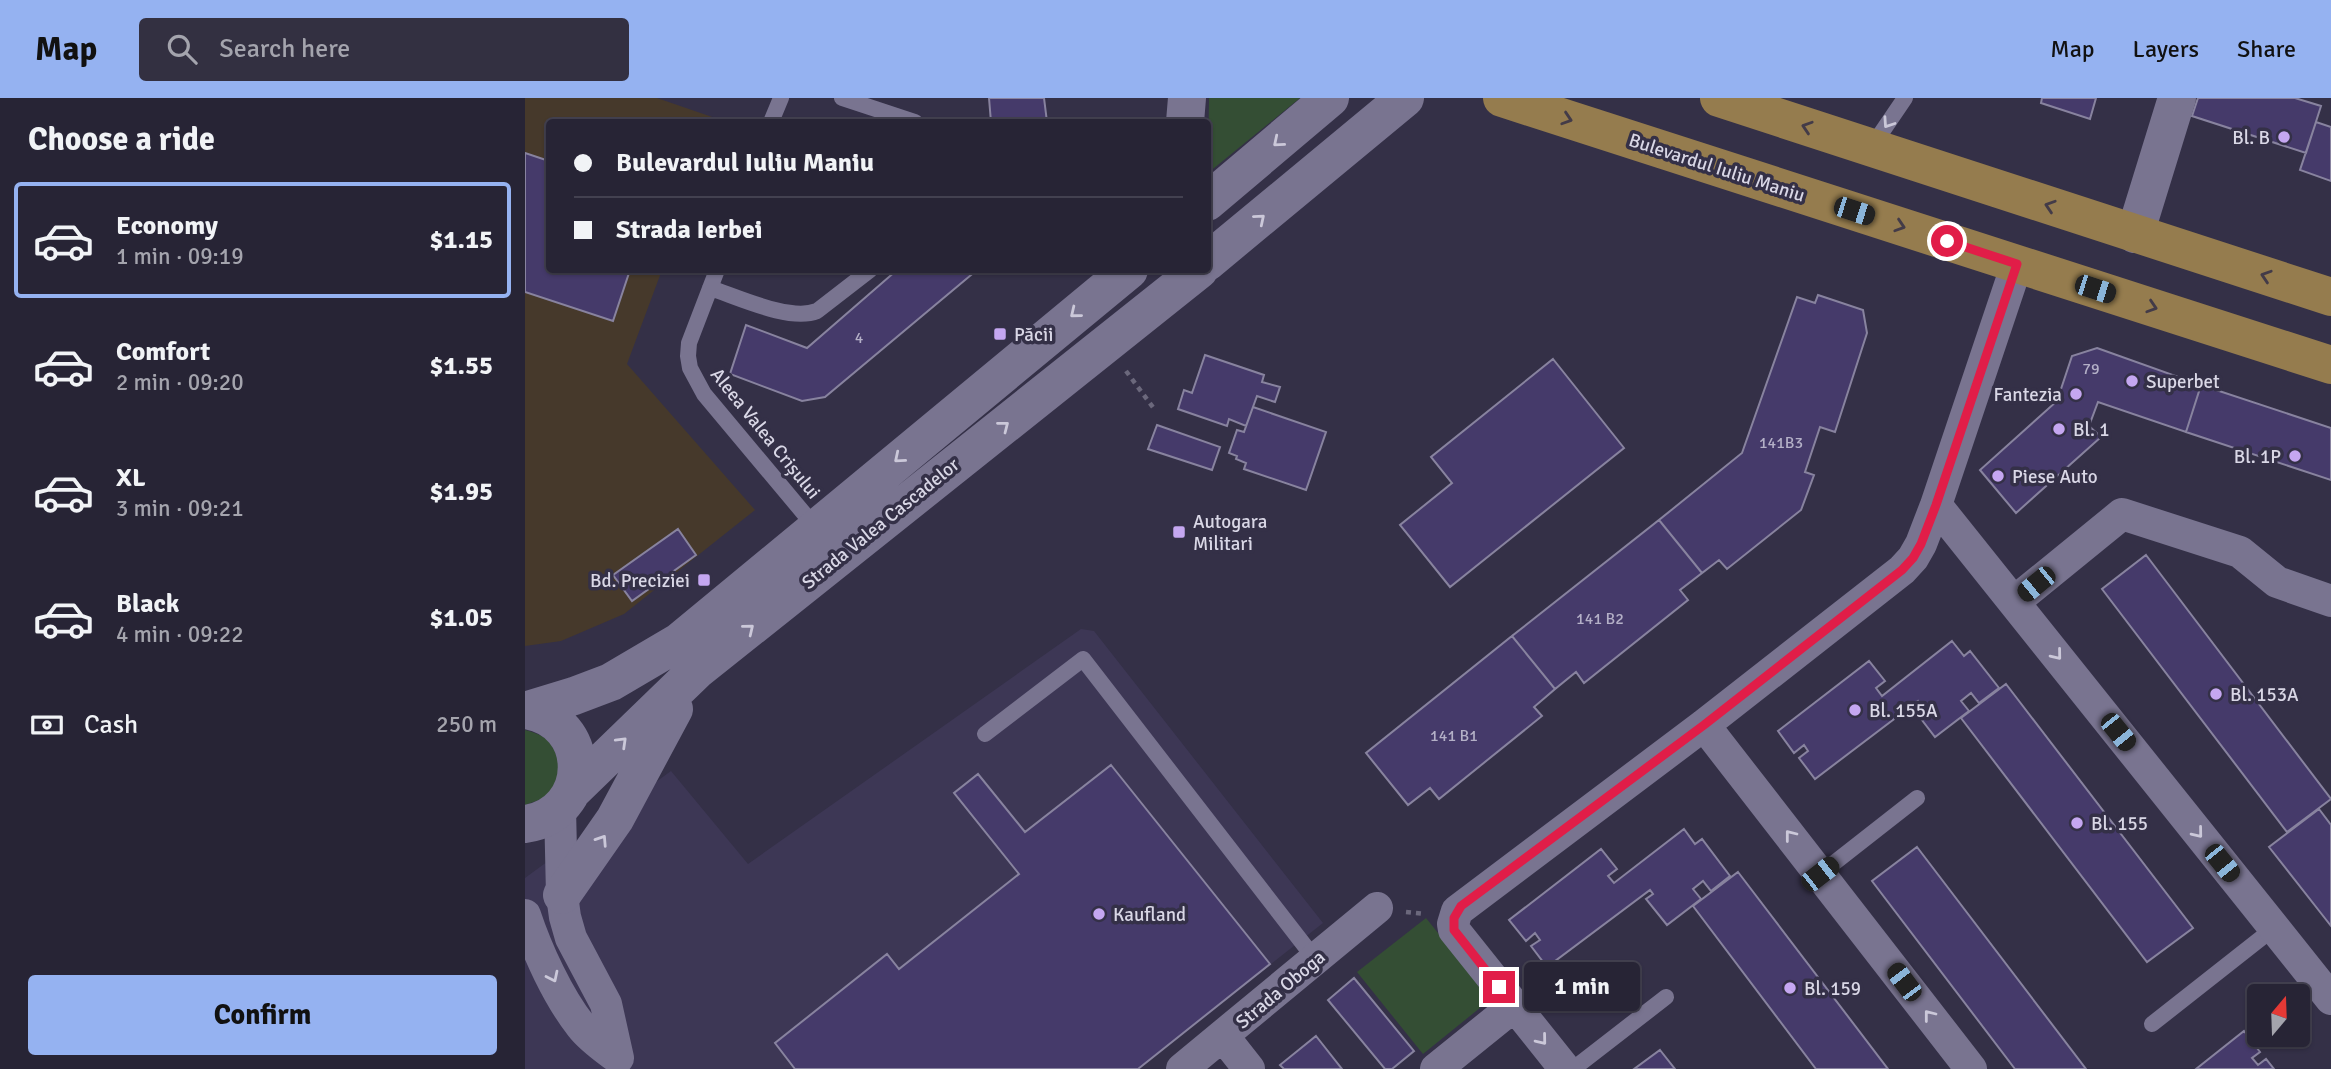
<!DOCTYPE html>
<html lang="en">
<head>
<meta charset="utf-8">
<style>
  body { margin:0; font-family:Signika,sans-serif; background:#333041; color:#f1f3f6; height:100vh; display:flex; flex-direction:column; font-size:26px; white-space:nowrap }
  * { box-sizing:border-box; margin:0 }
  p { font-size:23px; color:#a4a4ad }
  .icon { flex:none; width:38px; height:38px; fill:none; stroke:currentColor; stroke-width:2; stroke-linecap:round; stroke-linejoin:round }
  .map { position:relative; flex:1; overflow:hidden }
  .details { display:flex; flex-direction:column; background:#272435; width:525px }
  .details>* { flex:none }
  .banner { position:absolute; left:21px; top:21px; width:665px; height:154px; border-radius:7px; box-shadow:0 2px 5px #0004,0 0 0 2px #434150; display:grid; align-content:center; height:154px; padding:0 28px; background:#272435 }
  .needle { width:46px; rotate:19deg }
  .buttons { position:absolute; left:1722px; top:886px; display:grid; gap:14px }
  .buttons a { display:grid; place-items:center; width:63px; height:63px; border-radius:7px; background:#272435; box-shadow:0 2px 5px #0004,0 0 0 2px #434150; font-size:35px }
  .end { position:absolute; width:32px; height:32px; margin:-16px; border:9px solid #e11d48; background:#fff; box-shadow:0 0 0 4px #fff }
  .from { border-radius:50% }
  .bubble { position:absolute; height:49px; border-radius:7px; background:#272435; box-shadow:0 2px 5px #0004,0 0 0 2px #434150; font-size:23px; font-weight:700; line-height:49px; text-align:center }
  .car { position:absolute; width:21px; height:42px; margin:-21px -10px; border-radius:9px; box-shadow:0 0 5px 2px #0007; background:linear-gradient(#222 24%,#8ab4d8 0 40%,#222 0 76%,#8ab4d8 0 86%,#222 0) }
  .banner b { display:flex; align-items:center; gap:24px; height:66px; font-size:26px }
  .banner b+b { border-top:2px solid #434150 }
  .banner i { width:18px; height:18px; background:#f1f3f6 }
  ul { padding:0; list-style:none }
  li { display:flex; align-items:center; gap:21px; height:116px; margin:0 14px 10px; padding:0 14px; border:4px solid transparent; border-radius:7px }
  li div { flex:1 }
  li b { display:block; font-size:26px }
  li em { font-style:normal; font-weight:700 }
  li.selected { border-color:#95b2f1 }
  li>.icon { width:63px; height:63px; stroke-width:1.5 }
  h2 { padding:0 28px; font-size:32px; line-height:84px }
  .pay { display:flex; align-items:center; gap:18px; height:77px; padding:0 28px; font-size:26px }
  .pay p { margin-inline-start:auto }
  .primary-button { display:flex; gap:14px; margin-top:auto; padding:14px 28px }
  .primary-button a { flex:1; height:80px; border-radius:7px; background:#95b2f1; color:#111; font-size:28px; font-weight:700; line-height:80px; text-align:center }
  header { display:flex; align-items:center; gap:42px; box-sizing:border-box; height:98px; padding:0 35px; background:#95b2f1; color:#111 }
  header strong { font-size:33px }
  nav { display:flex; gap:38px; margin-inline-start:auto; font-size:24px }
  .search { width:490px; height:63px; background:#333041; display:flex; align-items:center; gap:18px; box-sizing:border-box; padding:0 24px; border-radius:7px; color:#a4a4ad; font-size:26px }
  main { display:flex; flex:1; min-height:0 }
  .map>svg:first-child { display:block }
  .built { fill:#3d3755 }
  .industrial { fill:#46392b }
  .green { fill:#344e34 }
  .building { fill:#453a6a; stroke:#88839f; stroke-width:2 }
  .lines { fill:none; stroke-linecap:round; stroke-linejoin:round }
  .path { stroke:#6b687c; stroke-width:4.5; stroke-dasharray:5 5; stroke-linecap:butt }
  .lane { stroke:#797490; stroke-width:16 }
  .street { stroke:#797490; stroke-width:32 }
  .secondary { stroke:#797490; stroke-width:38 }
  .primary { stroke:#957c4e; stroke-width:38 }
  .oneway { stroke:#433b48 }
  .oneway2 { stroke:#cbc8d9 }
  .route { stroke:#e11d48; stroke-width:9 }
  .poi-dot { fill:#c5a7f1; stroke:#343047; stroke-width:2.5 }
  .labels { text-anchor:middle; stroke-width:7; stroke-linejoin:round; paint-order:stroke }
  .number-label { font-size:16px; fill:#b4b0c7 }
  .poi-label { font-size:19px; fill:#d9d7e6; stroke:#343047; text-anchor:start }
  .street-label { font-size:19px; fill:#d9d7e6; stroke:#343047 }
</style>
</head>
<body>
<header>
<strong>Map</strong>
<div class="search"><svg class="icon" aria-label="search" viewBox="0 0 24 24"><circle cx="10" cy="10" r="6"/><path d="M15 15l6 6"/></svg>Search here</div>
<nav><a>Map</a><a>Layers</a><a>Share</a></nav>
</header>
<main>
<section class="details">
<h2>Choose a ride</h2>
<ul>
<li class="selected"><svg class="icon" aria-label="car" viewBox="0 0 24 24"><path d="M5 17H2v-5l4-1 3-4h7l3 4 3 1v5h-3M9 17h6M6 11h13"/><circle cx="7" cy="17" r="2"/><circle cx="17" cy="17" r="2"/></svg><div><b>Economy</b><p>1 min · 09:19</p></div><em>$1.15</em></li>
<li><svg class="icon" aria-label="car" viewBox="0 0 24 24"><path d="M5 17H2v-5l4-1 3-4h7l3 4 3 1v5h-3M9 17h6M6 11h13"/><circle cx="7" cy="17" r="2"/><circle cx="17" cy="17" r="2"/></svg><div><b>Comfort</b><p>2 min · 09:20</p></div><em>$1.55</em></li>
<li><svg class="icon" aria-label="car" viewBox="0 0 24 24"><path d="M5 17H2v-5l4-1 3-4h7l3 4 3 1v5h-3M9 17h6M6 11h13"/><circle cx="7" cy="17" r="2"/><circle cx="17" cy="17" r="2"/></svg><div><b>XL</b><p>3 min · 09:21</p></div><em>$1.95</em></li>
<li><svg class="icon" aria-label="car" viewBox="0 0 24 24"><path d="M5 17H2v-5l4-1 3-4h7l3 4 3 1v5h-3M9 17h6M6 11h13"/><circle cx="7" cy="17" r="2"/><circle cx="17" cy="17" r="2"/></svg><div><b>Black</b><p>4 min · 09:22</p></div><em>$1.05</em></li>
</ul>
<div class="pay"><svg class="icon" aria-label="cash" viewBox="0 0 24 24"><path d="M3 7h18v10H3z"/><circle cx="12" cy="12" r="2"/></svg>Cash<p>250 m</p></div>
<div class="primary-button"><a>Confirm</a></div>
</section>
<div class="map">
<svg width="1806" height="971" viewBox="0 0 1806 971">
  <rect width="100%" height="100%" fill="#343047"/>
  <path class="built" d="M 556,531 L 569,533 L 798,825 L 613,971 L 0,971 L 0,780 L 146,673 L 223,766 Z"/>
  <path class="industrial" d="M 0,0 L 132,0 L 193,21 L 191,24 L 24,24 L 24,172 L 137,172 L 102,266 L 230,412 L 99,516 L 36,543 L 0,548 Z"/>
  <path class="green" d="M 684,0 L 775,0 L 683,75 Z
    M 0,632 C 7,634 15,636 21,641 C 37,655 38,684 21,698 C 16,702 7,704 0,707 Z
    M 901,820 L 966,901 L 898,956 L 832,874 Z"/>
  <path class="building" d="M 464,0 L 519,0 L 522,24 L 466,24 Z
    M 1517,0 L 1571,0 L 1565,21 L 1516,5 Z
    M 1673,0 L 1770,0 L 1796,8 L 1781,55 L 1667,18 Z
    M 1791,24 L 1806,29 L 1806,83 L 1775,72 Z
    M 0,55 L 24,63 L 24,172 L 105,172 L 88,223 L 0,194 Z
    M 372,172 L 452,172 L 300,299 L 277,303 L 205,276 L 221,227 L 282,250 Z
    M 1293,197 L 1338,212 L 1342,235 L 1310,334 L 1295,329 L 1280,374 L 1289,377 L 1276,412 L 1202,471 L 1194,462 L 1177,475 L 1134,422 L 1217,355 L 1272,199 L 1290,205 Z
    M 1572,250 L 1676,287 L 1661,334 L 1573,304 L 1564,328 L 1576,339 L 1491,415 L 1455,372 L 1532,303 L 1547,258 Z
    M 680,257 L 739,277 L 737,284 L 755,289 L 750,304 L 732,298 L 721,328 L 704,321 L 702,328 L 653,311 L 659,292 L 667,295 Z
    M 1028,261 L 1099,350 L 925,489 L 875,427 L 927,385 L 906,359 Z
    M 1676,287 L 1806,330 L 1806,382 L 1661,334 Z
    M 728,309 L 801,334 L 781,392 L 719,371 L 721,365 L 711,361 L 712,358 L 704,355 L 712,332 L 719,334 Z
    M 632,327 L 695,349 L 687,372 L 623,351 Z
    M 1134,422 L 1177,475 L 1155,492 L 1163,502 L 1059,585 L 1051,574 L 1030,591 L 987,538 Z
    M 153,431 L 171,457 L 107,503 L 88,477 Z
    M 1621,457 L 1806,701 L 1762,734 L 1577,491 Z
    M 987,538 L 1030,591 L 1009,609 L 1017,618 L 914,701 L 905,690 L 883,707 L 841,655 Z
    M 1427,543 L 1439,558 L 1445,553 L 1474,590 L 1454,605 L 1446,595 L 1436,603 L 1444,613 L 1410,639 L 1390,613 L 1396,608 L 1393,603 L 1290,681 L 1274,660 L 1283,653 L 1279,647 L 1269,655 L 1253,633 L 1344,563 L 1360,583 L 1351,590 L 1357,598 Z
    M 1481,586 L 1668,830 L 1622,864 L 1436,620 Z
    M 586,667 L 745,866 L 613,971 L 270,971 L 250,945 L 362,856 L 374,871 L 494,776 L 429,695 L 453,676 L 500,734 Z
    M 1794,711 L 1806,727 L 1806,828 L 1744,749 Z
    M 1159,731 L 1170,746 L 1177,741 L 1205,778 L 1186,793 L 1178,783 L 1168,791 L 1176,801 L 1142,827 L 1121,801 L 1128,796 L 1125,792 L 1022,869 L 1006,848 L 1015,842 L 1010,835 L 1001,843 L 984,822 L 1076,751 L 1092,771 L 1083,778 L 1089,785 Z
    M 1392,749 L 1561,971 L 1490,971 L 1347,783 Z
    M 1213,774 L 1363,971 L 1291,971 L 1168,808 Z
    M 829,880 L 889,953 L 867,971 L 860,971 L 803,902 Z
    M 1719,933 L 1735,954 L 1727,960 L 1733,967 L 1741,961 L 1749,971 L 1671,971 Z
    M 791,938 L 817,971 L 759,971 L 755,967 Z
    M 1135,952 L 1150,971 L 1109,971 Z"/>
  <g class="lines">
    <path class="path" d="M 601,273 L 630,312
      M 881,814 L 900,816"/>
    <path class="lane" d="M 317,0 L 390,24
      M 246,24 L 256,0
      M 1346,50 L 1380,0
      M 192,172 L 164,245 L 163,258 L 165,270 L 179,296 L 292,431
      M 185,190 C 213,199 265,224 292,213 L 345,172
      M 460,636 L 558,561 L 790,861
      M 1295,776 L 1392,700
      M 1627,926 L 1749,830
      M 1048,971 L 1141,899"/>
    <path class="street" d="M 1411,407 L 1806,901
      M 1489,504 L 1597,416 L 1715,454 L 1752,484 L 1806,503
      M 1179,627 L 1446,971
      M 35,710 L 37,797 L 40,819 L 46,840 L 81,906 L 93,960
      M 0,817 C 12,853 33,899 56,928 C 66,941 81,951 93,960
      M 698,938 L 724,971
      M 657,971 L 852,810
      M 911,971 L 989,908
      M 1040,971 L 929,832 L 928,826 L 932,813 L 1179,627 L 1377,472 L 1388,460 L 1396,446 L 1411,407 L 1492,166"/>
    <path class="secondary" d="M 660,24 L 662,0
      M 682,104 L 805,0
      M 1610,136 L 1652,0
      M 682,164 L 880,0
      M 0,612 C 69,622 69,716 0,726
      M 3,612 L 49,598 L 86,584 L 154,544 L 604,172
      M 48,692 L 171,573 L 674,172
      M 37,797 L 90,721 L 149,611"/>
    <path class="primary" d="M 977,0 L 1806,267
      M 1194,0 L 1806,199"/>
  </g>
  <defs><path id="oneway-chevron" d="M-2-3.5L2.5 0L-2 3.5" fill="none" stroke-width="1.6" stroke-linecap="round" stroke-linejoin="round" transform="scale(1.75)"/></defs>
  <g class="oneway">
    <use href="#oneway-chevron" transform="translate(1042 21) rotate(18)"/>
    <use href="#oneway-chevron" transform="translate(1282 29) rotate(-162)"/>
    <use href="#oneway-chevron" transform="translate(1525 108) rotate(-162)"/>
    <use href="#oneway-chevron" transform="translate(1375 128) rotate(18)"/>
    <use href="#oneway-chevron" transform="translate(1741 178) rotate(-162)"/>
    <use href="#oneway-chevron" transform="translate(1627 209) rotate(18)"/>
  </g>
  <g class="oneway2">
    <use href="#oneway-chevron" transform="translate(1363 25) rotate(124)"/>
    <use href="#oneway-chevron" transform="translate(753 44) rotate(140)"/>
    <use href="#oneway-chevron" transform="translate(735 121) rotate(-40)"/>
    <use href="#oneway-chevron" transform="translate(550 215) rotate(141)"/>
    <use href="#oneway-chevron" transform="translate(479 328) rotate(-38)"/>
    <use href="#oneway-chevron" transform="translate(374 360) rotate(140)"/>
    <use href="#oneway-chevron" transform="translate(224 531) rotate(-39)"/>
    <use href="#oneway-chevron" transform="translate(1532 557) rotate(51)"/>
    <use href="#oneway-chevron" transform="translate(97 644) rotate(-44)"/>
    <use href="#oneway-chevron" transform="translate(1673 735) rotate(51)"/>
    <use href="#oneway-chevron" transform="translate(1265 737) rotate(-128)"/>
    <use href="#oneway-chevron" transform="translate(77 742) rotate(-57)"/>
    <use href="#oneway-chevron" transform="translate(28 879) rotate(64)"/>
    <use href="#oneway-chevron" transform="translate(1404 917) rotate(-128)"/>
    <use href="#oneway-chevron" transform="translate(1017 942) rotate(51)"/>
  </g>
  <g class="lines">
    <path class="route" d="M 974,889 L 929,832 L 929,820 L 936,808 L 1179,627 L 1377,472 L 1388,460 L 1396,446 L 1411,407 L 1492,166 L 1422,143"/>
  </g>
  <g class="poi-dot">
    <circle cx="1759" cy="39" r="7"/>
    <rect x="468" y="229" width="14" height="14" rx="3.5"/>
    <circle cx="1607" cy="283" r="7"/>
    <circle cx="1551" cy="296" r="7"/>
    <circle cx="1534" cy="331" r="7"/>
    <circle cx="1770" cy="358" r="7"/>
    <circle cx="1473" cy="378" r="7"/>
    <rect x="647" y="427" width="14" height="14" rx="3.5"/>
    <rect x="172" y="475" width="14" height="14" rx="3.5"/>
    <circle cx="1691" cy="596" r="7"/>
    <circle cx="1330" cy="612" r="7"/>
    <circle cx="1552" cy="725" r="7"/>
    <circle cx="574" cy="816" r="7"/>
    <circle cx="1265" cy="890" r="7"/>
  </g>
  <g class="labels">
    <g class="number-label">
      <text x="334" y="245">4</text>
      <text x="1566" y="276">79</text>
      <text x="1256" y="350">141B3</text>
      <text x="1075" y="526">141 B2</text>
      <text x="929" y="643">141 B1</text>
    </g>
    <g class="poi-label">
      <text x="1745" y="46" text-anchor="end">Bl. B</text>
      <text x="489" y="243">Păcii</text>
      <text x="1621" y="290">Superbet</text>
      <text x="1537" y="303" text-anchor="end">Fantezia</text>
      <text x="1548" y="338">Bl. 1</text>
      <text x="1756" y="365" text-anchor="end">Bl. 1P</text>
      <text x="1487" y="385">Piese Auto</text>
      <text x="668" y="430">Autogara<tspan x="668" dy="22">Militari</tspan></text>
      <text x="165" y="489" text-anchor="end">Bd. Preciziei</text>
      <text x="1705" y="603">Bl. 153A</text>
      <text x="1344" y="619">Bl. 155A</text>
      <text x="1566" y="732">Bl. 155</text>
      <text x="588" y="823">Kaufland</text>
      <text x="1279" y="897">Bl. 159</text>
    </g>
    <g class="street-label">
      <text transform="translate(1192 69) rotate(18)" y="7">Bulevardul Iuliu Maniu</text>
      <text transform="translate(241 335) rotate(51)" y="7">Aleea Valea Crișului</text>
      <text transform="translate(355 425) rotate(-39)" y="7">Strada Valea Cascadelor</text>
      <text transform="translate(755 891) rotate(-40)" y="7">Strada Oboga</text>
    </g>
  </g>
</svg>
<div class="buttons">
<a><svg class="needle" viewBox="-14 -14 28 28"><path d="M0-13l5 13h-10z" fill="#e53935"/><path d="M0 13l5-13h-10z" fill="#a4a4ad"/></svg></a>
</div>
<i class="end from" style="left:1422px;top:143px"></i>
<i class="end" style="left:974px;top:889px"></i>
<div class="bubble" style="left:999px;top:864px;width:116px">1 min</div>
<i class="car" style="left:1329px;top:113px;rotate:108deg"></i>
<i class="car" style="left:1570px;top:191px;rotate:108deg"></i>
<i class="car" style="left:1511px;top:486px;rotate:231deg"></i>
<i class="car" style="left:1593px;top:634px;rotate:141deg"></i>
<i class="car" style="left:1697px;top:765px;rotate:141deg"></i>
<i class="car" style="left:1295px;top:776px;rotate:52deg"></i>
<i class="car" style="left:1379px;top:884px;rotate:323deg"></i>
<div class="banner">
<b><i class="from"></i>Bulevardul Iuliu Maniu</b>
<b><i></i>Strada Ierbei</b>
</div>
</div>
</main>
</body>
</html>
